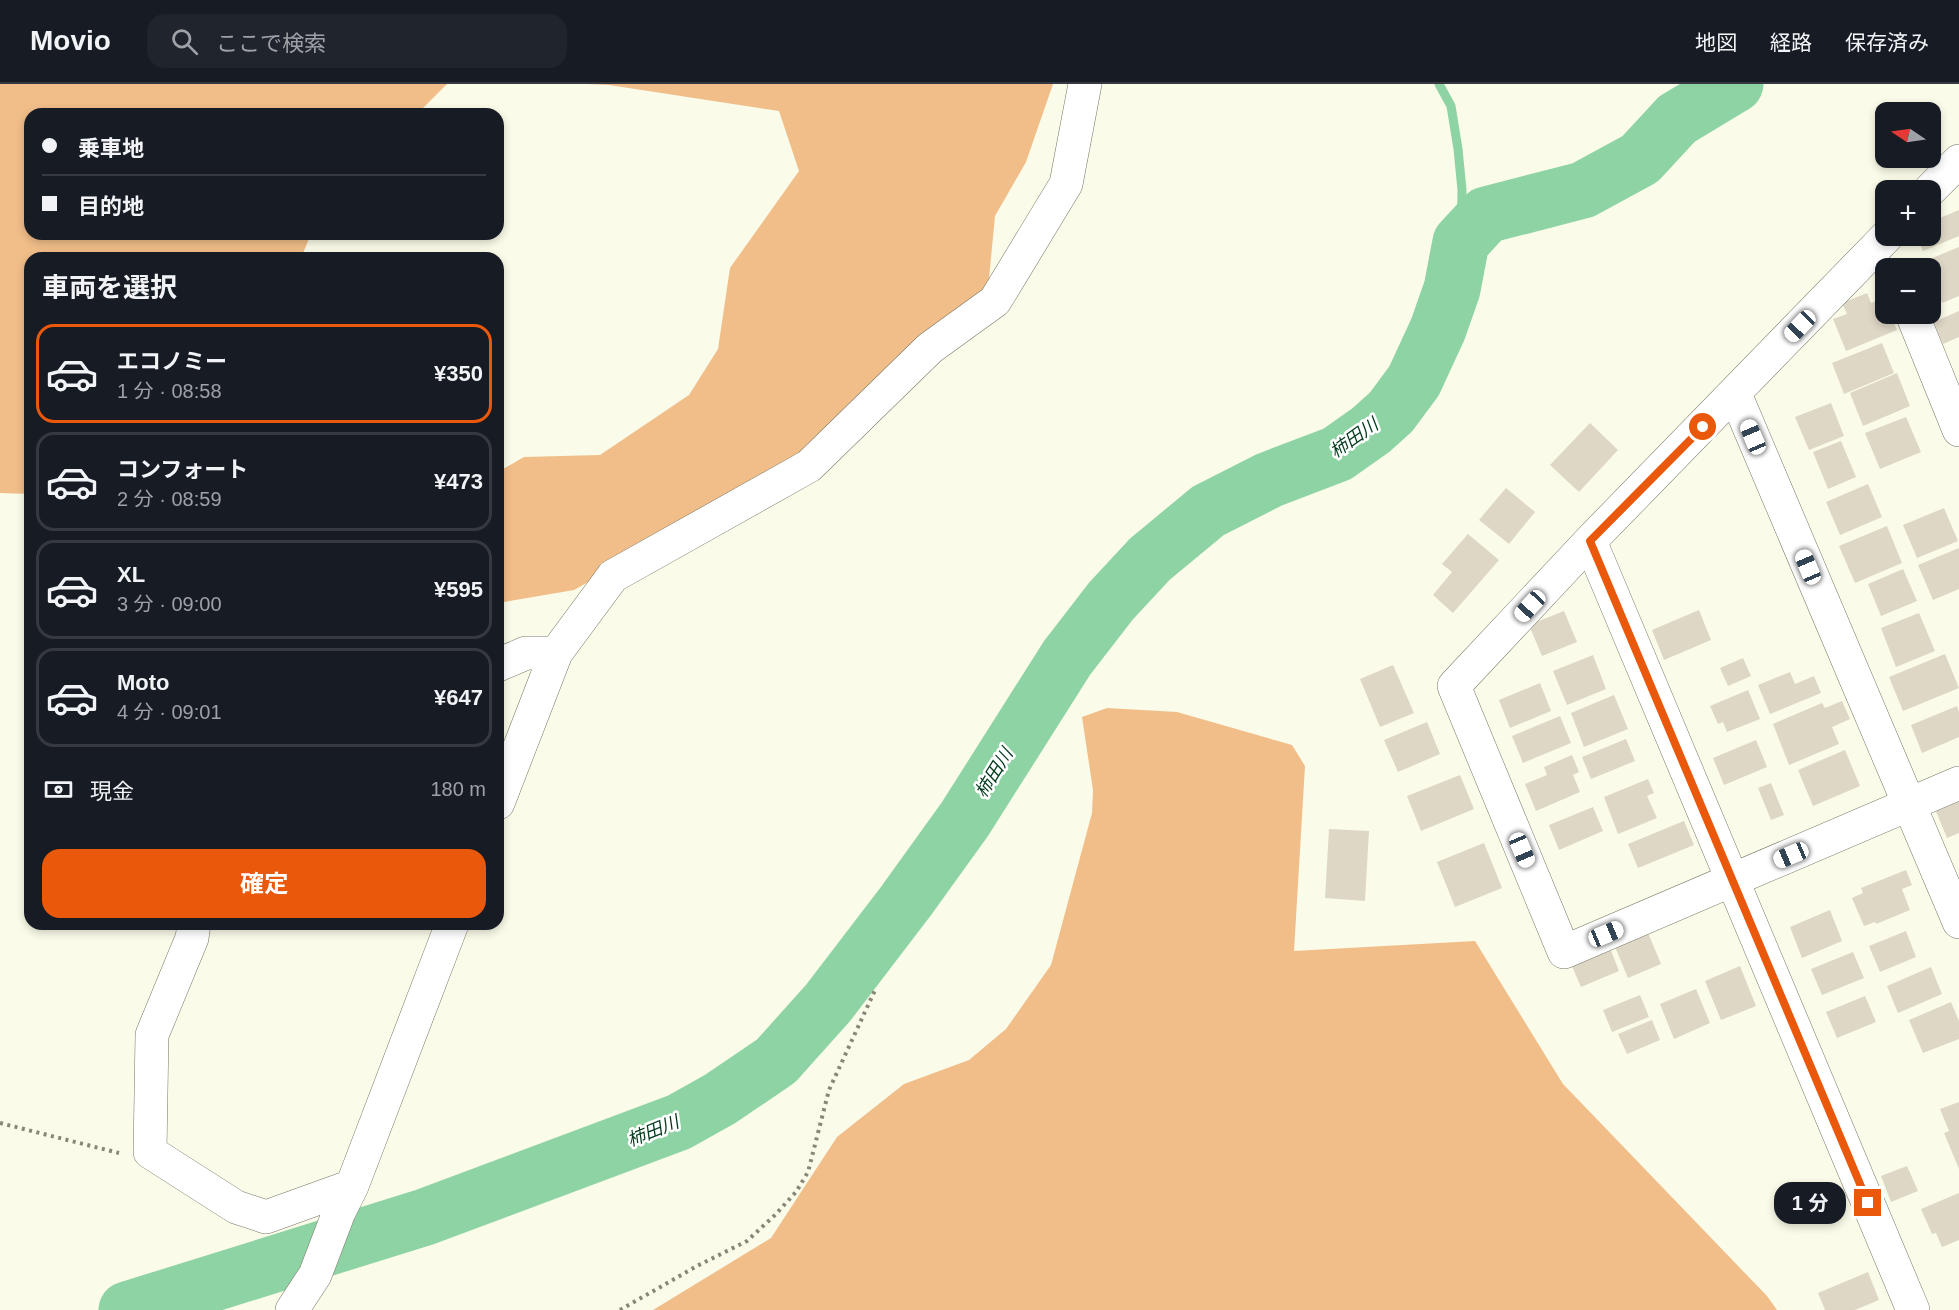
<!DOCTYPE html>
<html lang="ja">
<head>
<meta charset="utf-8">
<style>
  body { margin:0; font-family:Helvetica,"Noto Sans JP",sans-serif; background:#20242c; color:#f1f3f6; height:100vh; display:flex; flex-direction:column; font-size:22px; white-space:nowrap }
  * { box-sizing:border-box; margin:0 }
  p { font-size:20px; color:#9ea1a6 }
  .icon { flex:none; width:33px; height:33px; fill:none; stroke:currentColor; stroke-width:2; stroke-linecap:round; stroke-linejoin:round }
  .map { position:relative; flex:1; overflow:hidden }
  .sheet { position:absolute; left:24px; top:168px; width:480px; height:678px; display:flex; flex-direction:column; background:#171b24; border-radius:18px; box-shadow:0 3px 9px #0003 }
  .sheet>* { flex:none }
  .guide { position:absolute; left:24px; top:24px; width:480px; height:132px; border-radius:18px; box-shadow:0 3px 9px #0003; display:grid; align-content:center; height:132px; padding:0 18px; background:#171b24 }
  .needle { width:39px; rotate:283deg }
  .buttons { position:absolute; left:1875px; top:18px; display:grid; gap:12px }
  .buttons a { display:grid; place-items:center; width:66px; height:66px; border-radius:12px; background:#171b24; box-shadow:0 3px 9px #0003; font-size:30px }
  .end { position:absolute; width:27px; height:27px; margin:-14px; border:8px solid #ea580c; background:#fff; box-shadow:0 0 0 3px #fff }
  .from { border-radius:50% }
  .bubble { position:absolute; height:42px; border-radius:18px; background:#171b24; box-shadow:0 3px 9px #0003; font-size:20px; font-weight:700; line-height:42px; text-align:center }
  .car { position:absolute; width:18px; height:36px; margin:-18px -9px; border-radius:8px; box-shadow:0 0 4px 2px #0007; background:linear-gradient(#fff 24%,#345 0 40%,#fff 0 76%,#345 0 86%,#fff 0) }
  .guide b { display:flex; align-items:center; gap:21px; height:57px; font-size:22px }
  .guide b+b { border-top:2px solid #363941 }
  .guide i { width:15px; height:15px; background:#f1f3f6 }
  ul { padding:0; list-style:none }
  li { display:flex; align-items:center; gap:18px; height:99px; margin:0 12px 9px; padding:0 6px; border:3px solid #363941; border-radius:18px }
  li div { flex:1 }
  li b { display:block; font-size:22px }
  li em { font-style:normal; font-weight:700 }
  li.on { border-color:#ea580c }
  li>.icon { width:54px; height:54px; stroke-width:1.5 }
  h2 { padding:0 18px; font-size:27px; line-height:72px }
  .pay { display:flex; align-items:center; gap:15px; height:66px; padding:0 18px; font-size:22px }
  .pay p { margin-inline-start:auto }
  .primary-button { display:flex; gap:12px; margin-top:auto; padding:12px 18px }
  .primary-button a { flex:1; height:69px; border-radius:18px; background:#ea580c; color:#fff; font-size:24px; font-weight:700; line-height:69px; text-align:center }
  header { display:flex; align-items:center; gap:36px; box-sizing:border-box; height:84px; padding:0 30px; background:#171b24; border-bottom:2px solid #363941 }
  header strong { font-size:28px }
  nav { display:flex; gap:33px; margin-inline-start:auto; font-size:21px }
  .search { width:420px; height:54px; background:#20242c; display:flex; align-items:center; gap:15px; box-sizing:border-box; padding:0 21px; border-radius:18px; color:#9ea1a6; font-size:22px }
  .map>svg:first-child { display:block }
  .green { fill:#f1be89 }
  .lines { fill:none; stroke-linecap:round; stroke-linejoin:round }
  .stream { stroke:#8ed3a3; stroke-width:9 }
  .river { stroke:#8ed3a3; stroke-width:57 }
  .building { fill:#ded7c6 }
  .minor-casing { stroke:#767766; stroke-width:34 }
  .path { stroke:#868679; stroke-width:4; stroke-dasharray:3 4.5; stroke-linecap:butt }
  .minor { stroke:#fff; stroke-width:33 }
  .route { stroke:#ea580c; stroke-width:8 }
  .labels { text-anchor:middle; stroke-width:5; stroke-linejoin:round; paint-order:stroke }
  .water-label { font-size:18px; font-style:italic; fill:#023a1c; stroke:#fff }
</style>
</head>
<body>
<header>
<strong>Movio</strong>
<div class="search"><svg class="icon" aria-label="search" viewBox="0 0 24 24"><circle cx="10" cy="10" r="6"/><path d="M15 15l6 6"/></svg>ここで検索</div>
<nav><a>地図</a><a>経路</a><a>保存済み</a></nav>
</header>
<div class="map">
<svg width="1959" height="1226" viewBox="0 0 1959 1226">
  <rect width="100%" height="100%" fill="#fafbe8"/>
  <path class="green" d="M 0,0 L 447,0 L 417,30 L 30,30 L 30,150 L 311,150 L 301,174 L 30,174 L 30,410 L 0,409 Z
    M 587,0 L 1053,0 L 1026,78 L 995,132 L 988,205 L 781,389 L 574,506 L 498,519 L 498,388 L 524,373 L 600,371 L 689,311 L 718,265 L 730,184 L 799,87 L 779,27 L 609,1 Z
    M 1107,624 L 1177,628 L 1292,661 L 1305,682 L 1294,867 L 1475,857 L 1563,1000 L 1767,1212 L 1777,1226 L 653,1226 L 771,1154 L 837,1053 L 904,1000 L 969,976 L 1006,945 L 1051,881 L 1092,729 L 1093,706 L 1082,633 Z"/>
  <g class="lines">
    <path class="stream" d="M 1439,0 L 1451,22 L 1458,65 L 1462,106 L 1461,158"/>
    <path class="river" d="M 127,1226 L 425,1133 L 679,1038 L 720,1015 L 776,977 L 828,919 L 906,817 L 965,735 L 1067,574 L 1111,517 L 1150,475 L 1208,427 L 1269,396 L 1337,370 L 1371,346 L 1391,328 L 1414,297 L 1438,245 L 1452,205 L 1461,158 L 1486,131 L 1583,106 L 1640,75 L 1677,35 L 1735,0"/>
  </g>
  <path class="building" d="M 1959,126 L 1959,152 L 1923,167 L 1916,152 L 1930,152 L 1930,138 Z
    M 1959,163 L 1959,212 L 1942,219 L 1930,191 L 1930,184 L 1928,184 L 1925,177 Z
    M 1867,209 L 1871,219 L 1884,214 L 1886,230 L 1890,230 L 1897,246 L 1846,267 L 1833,235 L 1847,230 L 1842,219 Z
    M 1959,227 L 1959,253 L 1943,260 L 1934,238 Z
    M 1882,259 L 1894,289 L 1844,310 L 1832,279 Z
    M 1897,289 L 1910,322 L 1863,342 L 1850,309 Z
    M 1831,319 L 1844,352 L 1809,366 L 1795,333 Z
    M 1906,333 L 1921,368 L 1880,385 L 1865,349 Z
    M 1590,339 L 1618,366 L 1579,408 L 1550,381 Z
    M 1841,357 L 1856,393 L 1828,405 L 1813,368 Z
    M 1868,400 L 1882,433 L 1840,451 L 1826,418 Z
    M 1506,404 L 1535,428 L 1509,460 L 1479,436 Z
    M 1944,424 L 1958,457 L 1917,474 L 1903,441 Z
    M 1887,442 L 1902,479 L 1855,499 L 1839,462 Z
    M 1468,450 L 1499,476 L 1453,529 L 1433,511 L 1452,488 L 1442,480 Z
    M 1959,464 L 1959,505 L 1933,516 L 1918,481 Z
    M 1903,485 L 1917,517 L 1881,532 L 1868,500 Z
    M 1699,526 L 1711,556 L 1664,576 L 1652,546 Z
    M 1564,527 L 1577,558 L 1542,572 L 1529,541 Z
    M 1919,529 L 1935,567 L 1896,583 L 1881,544 Z
    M 1945,570 L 1959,604 L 1903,627 L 1889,593 Z
    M 1593,571 L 1606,605 L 1567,621 L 1553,587 Z
    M 1743,574 L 1751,592 L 1728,602 L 1720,584 Z
    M 1393,581 L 1414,629 L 1380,643 L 1360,595 Z
    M 1790,588 L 1795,600 L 1814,592 L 1821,609 L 1770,630 L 1758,601 Z
    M 1540,599 L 1551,627 L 1510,644 L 1499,616 Z
    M 1748,606 L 1760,635 L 1727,648 L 1723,638 L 1718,640 L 1710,622 Z
    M 1614,611 L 1628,645 L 1584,663 L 1571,629 Z
    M 1842,617 L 1850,635 L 1832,643 L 1839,660 L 1789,681 L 1773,640 L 1822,619 L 1825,624 Z
    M 1957,622 L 1959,628 L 1959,653 L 1922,669 L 1911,641 Z
    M 1560,632 L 1571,659 L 1523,679 L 1512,652 Z
    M 1427,638 L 1440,670 L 1398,688 L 1384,656 Z
    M 1626,655 L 1635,677 L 1591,695 L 1582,673 Z
    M 1756,656 L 1767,683 L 1724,701 L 1713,674 Z
    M 1845,666 L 1860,702 L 1813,722 L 1798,686 Z
    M 1572,671 L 1579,688 L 1573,691 L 1580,708 L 1536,727 L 1525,700 L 1547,691 L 1544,683 Z
    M 1460,691 L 1474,725 L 1421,747 L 1407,712 Z
    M 1648,695 L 1654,709 L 1647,712 L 1657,734 L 1618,750 L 1604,713 Z
    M 1771,699 L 1784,731 L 1771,736 L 1758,704 Z
    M 1959,709 L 1959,749 L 1947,754 L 1933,720 Z
    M 1593,723 L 1603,747 L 1559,766 L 1549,741 Z
    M 1684,737 L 1694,761 L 1638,784 L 1628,760 Z
    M 1329,745 L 1369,747 L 1365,817 L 1325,814 Z
    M 1484,759 L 1502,804 L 1455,823 L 1437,778 Z
    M 1906,786 L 1912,801 L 1902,805 L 1910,826 L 1876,840 L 1875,838 L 1864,842 L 1852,814 L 1863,809 L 1861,804 Z
    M 1830,826 L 1842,857 L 1802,874 L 1790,843 Z
    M 1646,844 L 1661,880 L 1628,894 L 1613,858 Z
    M 1906,847 L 1916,873 L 1880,888 L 1869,862 Z
    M 1610,864 L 1619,887 L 1581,903 L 1571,880 Z
    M 1853,868 L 1864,894 L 1822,911 L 1811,885 Z
    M 1740,882 L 1756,922 L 1721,936 L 1705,897 Z
    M 1931,883 L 1942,910 L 1898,929 L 1887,902 Z
    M 1696,905 L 1710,939 L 1674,955 L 1660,920 Z
    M 1640,911 L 1649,933 L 1612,948 L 1603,926 Z
    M 1865,912 L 1876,938 L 1837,954 L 1826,928 Z
    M 1951,918 L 1959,937 L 1959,955 L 1923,969 L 1909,936 Z
    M 1652,936 L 1660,956 L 1627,970 L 1618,950 Z
    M 1959,1018 L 1959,1085 L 1944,1049 L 1949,1047 L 1940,1025 Z
    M 1907,1082 L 1918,1107 L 1891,1118 L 1881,1092 Z
    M 1959,1109 L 1959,1156 L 1942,1163 L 1936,1149 L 1932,1150 L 1921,1125 Z
    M 1868,1188 L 1879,1216 L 1855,1226 L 1825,1226 L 1818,1209 Z"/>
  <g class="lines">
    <g class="minor-casing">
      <path id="minor" d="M 1930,106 L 1959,77
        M 1887,152 L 1590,457 L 1454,602 L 1564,868 L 1959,699
        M 1912,230 L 1959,346
        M 1735,310 L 1959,838
        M 1590,457 L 1913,1226
        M 498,581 L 526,569 L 556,569
        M 498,719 L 556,569 L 613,492 L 809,382 L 930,264 L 995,217 L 1066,100 L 1085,0
        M 194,840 L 192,854 L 152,951 L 150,1068 L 236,1123 L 266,1133 L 352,1102
        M 292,1226 L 315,1191 L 339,1128 L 352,1102 L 452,840"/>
    </g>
    <path class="path" d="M 0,1039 L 119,1069
      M 620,1226 L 697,1182 L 747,1157 L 775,1131 L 796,1108 L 808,1088 L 829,1006 L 876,904"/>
    <use href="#minor" class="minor"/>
  </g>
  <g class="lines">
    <path class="route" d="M 1703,343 L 1590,457 L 1868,1119"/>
  </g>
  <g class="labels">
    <g class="water-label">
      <text transform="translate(1354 354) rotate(-35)" y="6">柿田川</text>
      <text transform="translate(994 689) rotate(-58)" y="6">柿田川</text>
      <text transform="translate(653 1047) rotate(-22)" y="6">柿田川</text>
    </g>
  </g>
</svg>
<div class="buttons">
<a><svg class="needle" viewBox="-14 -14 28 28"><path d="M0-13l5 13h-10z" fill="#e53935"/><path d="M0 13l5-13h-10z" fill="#9ea1a6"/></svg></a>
<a>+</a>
<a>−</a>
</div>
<i class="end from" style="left:1703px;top:343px"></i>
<i class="end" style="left:1868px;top:1119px"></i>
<div class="bubble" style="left:1774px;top:1098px;width:72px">1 分</div>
<i class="car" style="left:1800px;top:242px;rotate:224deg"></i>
<i class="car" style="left:1753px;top:353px;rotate:337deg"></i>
<i class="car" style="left:1808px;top:483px;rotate:337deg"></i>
<i class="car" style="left:1530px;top:522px;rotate:223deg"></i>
<i class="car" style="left:1522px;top:766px;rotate:157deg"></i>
<i class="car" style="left:1791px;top:771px;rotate:247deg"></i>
<i class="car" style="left:1606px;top:850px;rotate:67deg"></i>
<div class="guide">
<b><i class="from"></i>乗車地</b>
<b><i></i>目的地</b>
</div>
<section class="sheet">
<h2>車両を選択</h2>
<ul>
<li class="on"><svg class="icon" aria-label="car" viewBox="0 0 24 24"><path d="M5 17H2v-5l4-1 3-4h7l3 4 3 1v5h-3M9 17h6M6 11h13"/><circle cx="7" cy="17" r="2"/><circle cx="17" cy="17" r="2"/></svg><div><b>エコノミー</b><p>1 分 · 08:58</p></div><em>¥350</em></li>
<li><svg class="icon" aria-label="car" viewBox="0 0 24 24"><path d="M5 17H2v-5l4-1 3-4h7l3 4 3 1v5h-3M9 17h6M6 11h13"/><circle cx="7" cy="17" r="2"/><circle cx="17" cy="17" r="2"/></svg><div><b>コンフォート</b><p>2 分 · 08:59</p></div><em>¥473</em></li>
<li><svg class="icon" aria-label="car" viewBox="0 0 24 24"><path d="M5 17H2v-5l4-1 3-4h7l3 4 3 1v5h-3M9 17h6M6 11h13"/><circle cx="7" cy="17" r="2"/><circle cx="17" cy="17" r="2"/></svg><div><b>XL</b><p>3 分 · 09:00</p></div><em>¥595</em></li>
<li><svg class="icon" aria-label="car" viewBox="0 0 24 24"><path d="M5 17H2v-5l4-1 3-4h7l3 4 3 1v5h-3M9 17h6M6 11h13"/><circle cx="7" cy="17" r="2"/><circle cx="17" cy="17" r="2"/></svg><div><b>Moto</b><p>4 分 · 09:01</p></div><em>¥647</em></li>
</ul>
<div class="pay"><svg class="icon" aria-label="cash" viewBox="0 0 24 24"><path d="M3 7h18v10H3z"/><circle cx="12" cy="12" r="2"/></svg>現金<p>180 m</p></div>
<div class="primary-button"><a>確定</a></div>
</section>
</div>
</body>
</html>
